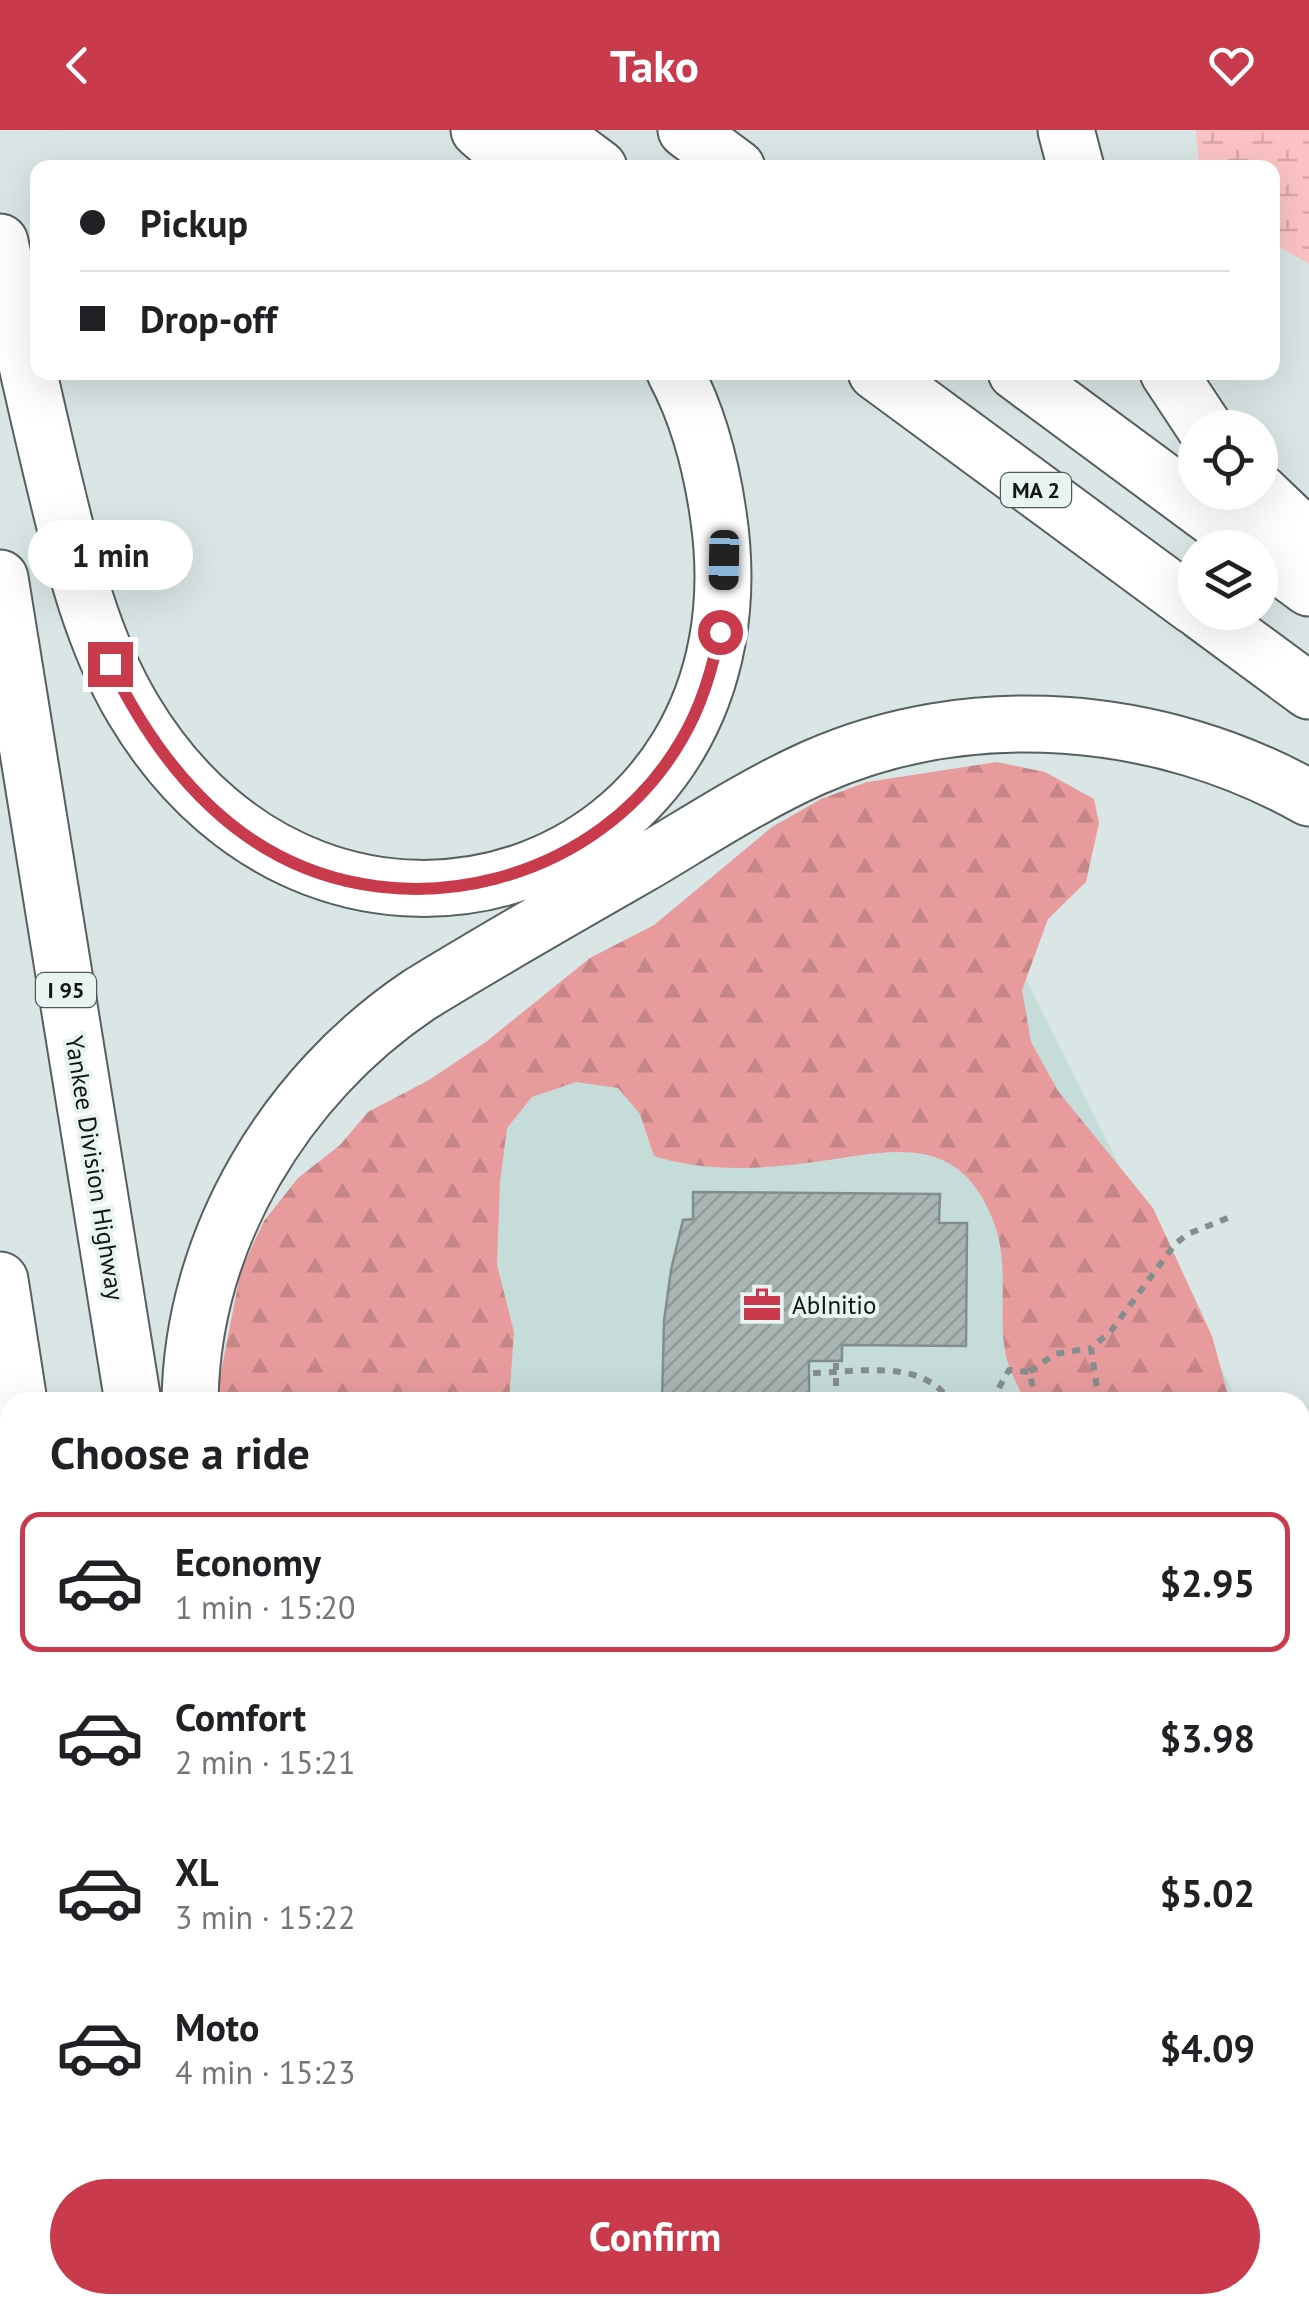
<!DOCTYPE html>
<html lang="en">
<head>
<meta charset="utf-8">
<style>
  body { margin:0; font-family:"PT Sans",sans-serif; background:#f6f6f6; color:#202124; height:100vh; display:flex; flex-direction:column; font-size:38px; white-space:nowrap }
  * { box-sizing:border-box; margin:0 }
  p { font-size:32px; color:#757577 }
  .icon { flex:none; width:55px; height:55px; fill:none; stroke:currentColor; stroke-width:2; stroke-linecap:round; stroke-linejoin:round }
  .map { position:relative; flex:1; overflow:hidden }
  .drawer { position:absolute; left:0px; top:1262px; width:1310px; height:922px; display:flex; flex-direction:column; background:#fff; border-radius:30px 30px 0 0; box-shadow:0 10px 40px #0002 }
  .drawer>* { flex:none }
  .banner { position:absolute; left:30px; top:30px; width:1250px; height:220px; border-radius:20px; box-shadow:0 10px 40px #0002; display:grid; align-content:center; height:220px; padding:0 50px; background:#fff }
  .fabs { position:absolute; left:1178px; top:280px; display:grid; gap:20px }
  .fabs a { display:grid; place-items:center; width:100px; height:100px; border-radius:50%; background:#fff; box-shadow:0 10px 40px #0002; font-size:50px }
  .end { position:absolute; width:45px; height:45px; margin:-22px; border:12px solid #ca3a4d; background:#fff; box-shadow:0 0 0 5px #fff }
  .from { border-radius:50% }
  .bubble { position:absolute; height:70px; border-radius:35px; background:#fff; box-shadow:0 10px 40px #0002; font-size:32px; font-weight:700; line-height:70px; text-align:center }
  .car { position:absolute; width:30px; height:60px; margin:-30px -15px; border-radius:12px; box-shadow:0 0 8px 2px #0007; background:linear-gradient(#222 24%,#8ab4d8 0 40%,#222 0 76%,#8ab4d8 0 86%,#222 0) }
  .banner b { display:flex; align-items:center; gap:35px; height:95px; font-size:38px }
  .banner b+b { border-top:2px solid #e0e0e0 }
  .banner i { width:25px; height:25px; background:#202124 }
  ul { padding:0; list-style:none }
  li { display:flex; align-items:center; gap:30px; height:140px; margin:0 20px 15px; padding:0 30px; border:5px solid transparent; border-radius:20px }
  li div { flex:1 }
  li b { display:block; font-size:38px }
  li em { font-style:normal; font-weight:700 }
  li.current { border-color:#ca3a4d }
  li>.icon { width:90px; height:90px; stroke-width:1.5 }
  h2 { padding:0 50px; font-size:45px; line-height:120px }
  .cta { display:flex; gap:20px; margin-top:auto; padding:20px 50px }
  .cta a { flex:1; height:115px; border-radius:60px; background:#ca3a4d; color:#fff; font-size:40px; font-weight:700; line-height:115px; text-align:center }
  header { display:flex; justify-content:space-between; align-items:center; height:130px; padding:0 50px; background:#ca3a4d; color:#fff; font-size:45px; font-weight:700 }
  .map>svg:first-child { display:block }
  .built { fill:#c6dcd9 }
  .forest { fill:url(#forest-firs) }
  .wetland { fill:url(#wetland-marsh) }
  .building { fill:url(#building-hatch); stroke:#828e8d; stroke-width:2.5 }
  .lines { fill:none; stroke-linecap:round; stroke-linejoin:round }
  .highway-casing { stroke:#55605f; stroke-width:59 }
  .path { stroke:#858e8d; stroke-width:6; stroke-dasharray:8 8; stroke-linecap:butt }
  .highway { stroke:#fff; stroke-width:55 }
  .route { stroke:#ca3a4d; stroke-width:12 }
  .labels { text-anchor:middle; stroke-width:8; stroke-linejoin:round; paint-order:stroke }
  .shield { fill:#e7f4f2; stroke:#515857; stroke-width:2.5 }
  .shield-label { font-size:22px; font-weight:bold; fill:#111515 }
  .street-label { font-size:25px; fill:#111515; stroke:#e7f4f2 }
  .poi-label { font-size:25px; fill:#111515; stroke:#e7f4f2; text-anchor:start }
</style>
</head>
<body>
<header><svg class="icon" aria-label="back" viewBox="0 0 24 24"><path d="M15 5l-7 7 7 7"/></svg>Tako<svg class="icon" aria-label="heart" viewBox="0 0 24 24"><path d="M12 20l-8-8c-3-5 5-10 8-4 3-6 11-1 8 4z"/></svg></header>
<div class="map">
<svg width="1309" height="2183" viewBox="0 0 1309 2183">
  <defs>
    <pattern id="forest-firs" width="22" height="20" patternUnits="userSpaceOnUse" patternTransform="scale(2.5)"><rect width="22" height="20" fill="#e89b9c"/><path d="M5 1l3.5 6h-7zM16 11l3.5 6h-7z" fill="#c68586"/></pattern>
    <pattern id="wetland-marsh" width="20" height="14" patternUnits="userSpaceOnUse" patternTransform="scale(2.5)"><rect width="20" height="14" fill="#fdc3c4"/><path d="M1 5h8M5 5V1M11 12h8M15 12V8" fill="none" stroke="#d8a7a8"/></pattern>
    <pattern id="building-hatch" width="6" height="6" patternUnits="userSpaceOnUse" patternTransform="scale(2.5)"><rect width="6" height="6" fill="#a9b5b3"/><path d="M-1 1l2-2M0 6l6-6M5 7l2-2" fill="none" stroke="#909b99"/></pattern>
  </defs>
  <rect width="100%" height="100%" fill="#d9e6e5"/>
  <path class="built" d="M 952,702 L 1238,1272 L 311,1272 L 430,1012 Z
    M 1300,1396 L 1309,1414 L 1309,2183 L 456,2183 L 455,2175 L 1300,2175 Z"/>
  <path class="forest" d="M 997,632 L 1045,642 L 1094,669 L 1099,693 L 1086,752 L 1048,789 L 1022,860 L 1031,912 L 1058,961 L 1153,1078 L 1212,1206 L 1230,1272 L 1025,1272 C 1020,1259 1011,1244 1007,1230 C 996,1186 1011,1138 994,1093 C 958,995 883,1024 806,1033 C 757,1040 700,1041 654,1026 L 640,984 L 618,958 L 576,952 L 532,967 L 507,998 L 500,1052 L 497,1135 L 514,1202 L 509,1272 L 215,1272 L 241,1140 L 264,1091 L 298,1048 L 340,1015 L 368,982 L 429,950 L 487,911 L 590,828 L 654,795 L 772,697 L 821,669 L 867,652 Z
    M 1300,1385 L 1309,1393 L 1309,1816 L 1300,1815 Z
    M 363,2175 L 551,2175 L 553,2183 L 365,2183 Z"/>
  <path class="wetland" d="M 1196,0 L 1309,0 L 1309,134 L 1273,113 L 1272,38 L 1199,37 Z
    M 0,2139 L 10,2143 L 10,2175 L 57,2175 L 62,2183 L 0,2183 Z"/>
  <path class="building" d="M 693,1062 L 940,1064 L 939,1093 L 967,1093 L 966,1216 L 842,1215 L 842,1231 L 809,1231 L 809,1272 L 662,1272 L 664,1191 L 671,1140 L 683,1090 L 693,1089 Z"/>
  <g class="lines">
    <g class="highway-casing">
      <path id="highway" d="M 479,0 L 523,38
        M 548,0 L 599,38
        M 686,0 L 737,38
        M 1066,0 L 1076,38
        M 0,112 C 16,188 33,263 51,339 C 71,421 89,505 133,579 C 327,905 775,755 718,383 C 711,335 698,285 675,242
        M 876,242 L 1195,477
        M 1016,242 L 1254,418
        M 1168,242 L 1205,298
        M 1260,362 L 1309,409
        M 1260,422 L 1309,458
        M 0,448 L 133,1272
        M 1202,482 L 1309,561
        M 0,1150 L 19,1272
        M 190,1272 C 192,1109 285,955 419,865 C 492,820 566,778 641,735 C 697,702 753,665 813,638 C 971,568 1160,584 1309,668
        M 0,1368 L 10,1390
        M 164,2175 L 165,2183
        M 276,2175 L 277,2183"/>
    </g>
    <path class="path" d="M 813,1243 C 859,1242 922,1228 951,1272
      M 836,1272 L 836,1233
      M 991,1272 L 1009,1240 L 1029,1242
      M 1037,1272 L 1029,1242 L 1055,1224 L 1091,1218
      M 1099,1272 L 1091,1218 L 1111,1201 L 1175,1114 L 1188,1104 L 1230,1087
      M 801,2183 L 804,2183
      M 861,2183 L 861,2175
      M 977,2183 L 978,2175"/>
    <use href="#highway" class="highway"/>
  </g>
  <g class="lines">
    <path class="route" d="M 110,534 C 145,606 195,676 265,718 C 406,802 600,752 682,609 C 702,575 712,539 720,502"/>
  </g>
  <defs>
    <g id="office-bare" transform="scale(3)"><path d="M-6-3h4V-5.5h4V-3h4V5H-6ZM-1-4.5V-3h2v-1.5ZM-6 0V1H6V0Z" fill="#ca3a4d" stroke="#e7f4f2" stroke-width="2.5" paint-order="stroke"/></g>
  </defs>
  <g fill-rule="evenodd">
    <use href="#office-bare" x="762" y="1175"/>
  </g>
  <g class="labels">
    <g class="shield">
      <rect x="1001" y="343" width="70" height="34" rx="8"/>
      <rect x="36" y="843" width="60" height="34" rx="8"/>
    </g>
    <g class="shield-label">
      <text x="1036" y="368">MA 2</text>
      <text x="66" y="868">I 95</text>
    </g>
    <g class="street-label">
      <text transform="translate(95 1038) rotate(81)" y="9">Yankee Division Highway</text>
    </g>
    <g class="poi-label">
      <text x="792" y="1184">AbInitio</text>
    </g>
  </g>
</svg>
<div class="fabs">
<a><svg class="icon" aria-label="locate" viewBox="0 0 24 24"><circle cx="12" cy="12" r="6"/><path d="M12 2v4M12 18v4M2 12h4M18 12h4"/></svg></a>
<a><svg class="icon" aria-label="layers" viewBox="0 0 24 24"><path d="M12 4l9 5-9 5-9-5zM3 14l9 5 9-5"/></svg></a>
</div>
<i class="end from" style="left:720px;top:502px"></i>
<i class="end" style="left:110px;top:534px"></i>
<div class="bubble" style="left:28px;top:390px;width:165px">1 min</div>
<i class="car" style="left:724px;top:430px;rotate:181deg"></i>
<div class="banner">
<b><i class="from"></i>Pickup</b>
<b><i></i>Drop-off</b>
</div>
<section class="drawer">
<h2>Choose a ride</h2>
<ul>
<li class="current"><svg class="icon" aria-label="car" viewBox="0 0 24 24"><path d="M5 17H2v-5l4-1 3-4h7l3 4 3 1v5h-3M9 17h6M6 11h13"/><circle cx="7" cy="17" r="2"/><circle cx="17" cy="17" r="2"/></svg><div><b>Economy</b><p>1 min · 15:20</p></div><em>$2.95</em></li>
<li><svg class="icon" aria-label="car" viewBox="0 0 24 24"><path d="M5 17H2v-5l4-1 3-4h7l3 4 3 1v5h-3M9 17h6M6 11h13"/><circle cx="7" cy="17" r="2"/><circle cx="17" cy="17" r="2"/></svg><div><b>Comfort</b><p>2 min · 15:21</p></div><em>$3.98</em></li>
<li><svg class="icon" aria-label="car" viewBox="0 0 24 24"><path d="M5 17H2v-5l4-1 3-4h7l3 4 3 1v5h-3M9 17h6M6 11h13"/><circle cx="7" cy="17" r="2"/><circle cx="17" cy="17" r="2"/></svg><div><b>XL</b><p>3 min · 15:22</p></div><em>$5.02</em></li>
<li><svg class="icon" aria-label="car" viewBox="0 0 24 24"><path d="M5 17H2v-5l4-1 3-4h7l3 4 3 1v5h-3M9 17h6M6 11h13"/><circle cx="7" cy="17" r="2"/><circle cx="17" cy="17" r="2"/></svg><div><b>Moto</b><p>4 min · 15:23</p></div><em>$4.09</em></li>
</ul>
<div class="cta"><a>Confirm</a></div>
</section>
</div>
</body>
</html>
